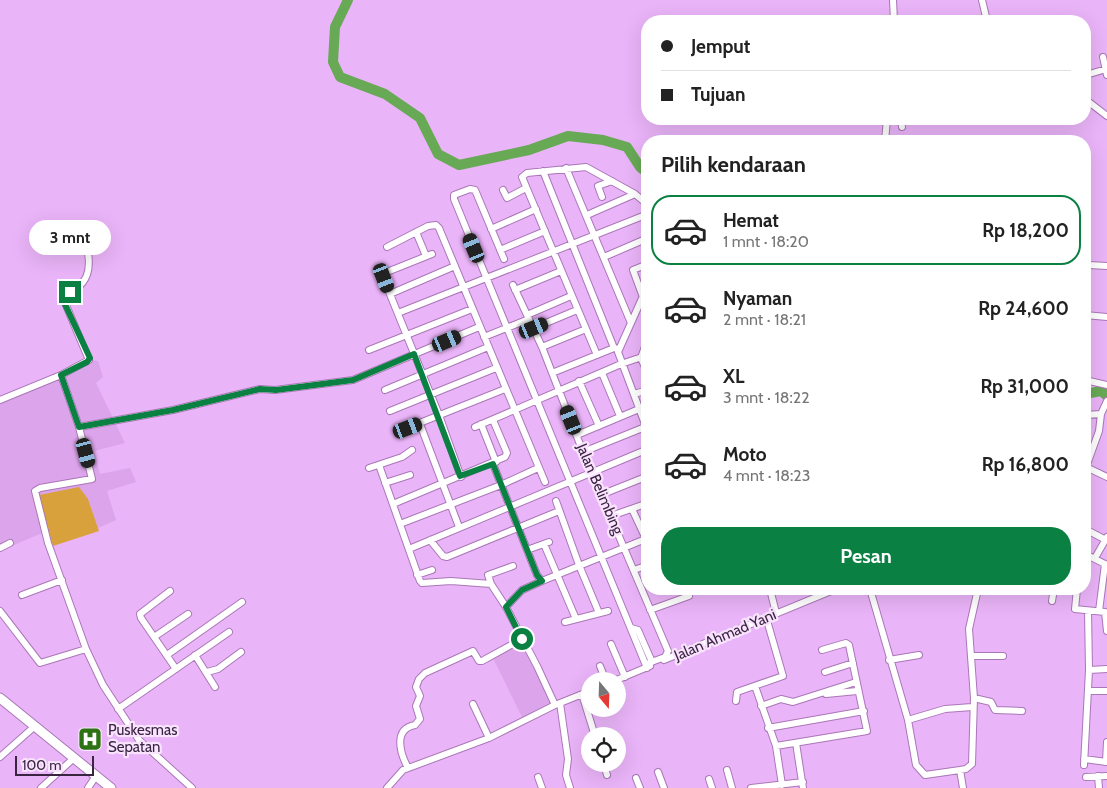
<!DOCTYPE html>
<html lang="id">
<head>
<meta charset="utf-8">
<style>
  body { margin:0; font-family:Cabin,sans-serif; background:#f2f2f2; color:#222; height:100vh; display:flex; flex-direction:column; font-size:19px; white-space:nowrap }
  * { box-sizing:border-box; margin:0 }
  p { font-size:16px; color:#767676 }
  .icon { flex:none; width:28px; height:28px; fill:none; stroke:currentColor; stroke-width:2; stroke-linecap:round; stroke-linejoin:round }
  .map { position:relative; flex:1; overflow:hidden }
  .drawer { position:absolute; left:641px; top:135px; width:450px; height:460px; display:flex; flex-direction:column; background:#fff; border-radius:20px; box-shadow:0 5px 20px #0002 }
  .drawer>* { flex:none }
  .top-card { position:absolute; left:641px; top:15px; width:450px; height:110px; border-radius:20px; box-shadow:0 5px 20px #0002; display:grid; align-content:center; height:110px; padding:0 20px; background:#fff }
  .needle { width:32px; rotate:161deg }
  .fabs { position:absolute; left:581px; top:672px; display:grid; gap:10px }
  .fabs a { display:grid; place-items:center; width:45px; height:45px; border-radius:50%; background:#fff; box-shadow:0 5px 20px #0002; font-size:25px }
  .scale { position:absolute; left:15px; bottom:12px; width:79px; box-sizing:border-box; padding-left:5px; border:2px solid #3a2540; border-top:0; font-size:14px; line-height:18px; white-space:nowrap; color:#3a2540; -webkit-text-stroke:4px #f9e3fe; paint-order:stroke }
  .end { position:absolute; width:22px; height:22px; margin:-11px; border:6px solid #0b8043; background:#fff; box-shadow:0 0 0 2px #fff }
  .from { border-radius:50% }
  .bubble { position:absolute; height:35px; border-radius:18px; background:#fff; box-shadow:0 5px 20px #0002; font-size:16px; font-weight:800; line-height:35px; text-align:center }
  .car { position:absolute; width:15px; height:30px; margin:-15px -8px; border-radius:6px; box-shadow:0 0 4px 1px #0007; background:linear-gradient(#222 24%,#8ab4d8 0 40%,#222 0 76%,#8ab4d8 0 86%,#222 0) }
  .top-card b { display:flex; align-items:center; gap:18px; height:48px; font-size:19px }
  .top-card b+b { border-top:1px solid #e0e0e0 }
  .top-card i { width:12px; height:12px; background:#222 }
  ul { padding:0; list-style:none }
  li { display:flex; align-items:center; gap:15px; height:70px; margin:0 10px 8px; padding:0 10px; border:2px solid transparent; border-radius:20px }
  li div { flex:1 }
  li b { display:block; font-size:19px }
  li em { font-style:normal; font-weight:800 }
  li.selected { border-color:#0b8043 }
  li>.icon { width:45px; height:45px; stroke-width:1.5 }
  h2 { padding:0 20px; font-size:22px; line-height:60px }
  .action { display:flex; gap:10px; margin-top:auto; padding:10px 20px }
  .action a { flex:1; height:58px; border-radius:20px; background:#0b8043; color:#fff; font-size:20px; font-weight:800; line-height:58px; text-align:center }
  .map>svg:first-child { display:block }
  .built { fill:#dca4ea }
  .green { fill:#d8a13c }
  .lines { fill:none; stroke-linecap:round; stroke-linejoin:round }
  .river { stroke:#67a955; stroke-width:10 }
  .minor-casing { stroke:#aa77b7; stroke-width:8 }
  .major-casing { stroke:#aa77b7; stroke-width:11 }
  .minor { stroke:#fff; stroke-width:6 }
  .major { stroke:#fff; stroke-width:9 }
  .route { stroke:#0b8043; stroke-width:6 }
  .labels { text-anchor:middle; stroke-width:4.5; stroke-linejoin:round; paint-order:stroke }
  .street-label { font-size:15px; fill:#3a2540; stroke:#f9e3fe }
  .poi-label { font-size:15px; fill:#3a2540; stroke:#f9e3fe; text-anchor:start }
</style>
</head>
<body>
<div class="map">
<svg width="1107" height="788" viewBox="0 0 1107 788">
  <rect width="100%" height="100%" fill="#eab4f8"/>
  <path class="built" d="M 86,359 L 98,361 L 103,377 L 96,383 L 125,443 L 94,451 L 100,474 L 130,468 L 136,482 L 107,491 L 116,520 L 98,528 L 88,499 L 39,495 L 49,530 L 0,551 L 0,398 L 66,372 Z
    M 527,637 L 557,706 L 524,721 L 493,658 Z"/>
  <path class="green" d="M 79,487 L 88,499 L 99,531 L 53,546 L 39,495 Z"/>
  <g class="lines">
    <path class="river" d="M 348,0 L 335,27 L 333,62 L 340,77 L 385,94 L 420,118 L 438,154 L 459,165 L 529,150 L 568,136 L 603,140 L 627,147 L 640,167 L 648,174
      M 1085,394 L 1101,391 L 1107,396"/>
    <g class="minor-casing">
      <path id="minor" d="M 893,0 L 894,21
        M 982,0 L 987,21
        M 1103,57 L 1107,75
        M 1085,99 L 1107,116
        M 1087,101 L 1086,75 L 1106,69
        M 901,119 L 902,127
        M 885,141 L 887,119
        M 566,168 L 631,323
        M 543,171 L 614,348 L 618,349
        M 503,190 L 507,198 L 526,188
        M 602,197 L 598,186 L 612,181
        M 587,215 L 635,194
        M 491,229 L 536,209
        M 416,232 L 426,256
        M 387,247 L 428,226 L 436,225 L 439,228 L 545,482
        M 500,250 L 545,231
        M 432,254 L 387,272 L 383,277 L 439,415 L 461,477
        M 604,257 L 648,238
        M 504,259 L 475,190 L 470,189 L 454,195 L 454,199 L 647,668
        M 1089,265 L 1107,266
        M 513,285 L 542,347 L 583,452 L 668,651 L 665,657 L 646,664
        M 648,285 L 618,352 L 648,432
        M 515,290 L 561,271
        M 390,294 L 455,266
        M 643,297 L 633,270 L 648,264
        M 398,313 L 648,214
        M 527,315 L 571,296
        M 1085,315 L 1107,317
        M 534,328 L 577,310
        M 484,337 L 529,319
        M 648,338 L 641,358 L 648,374
        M 542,347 L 586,329
        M 369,350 L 472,309
        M 597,355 L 522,177 L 527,173 L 586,167 L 635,194 L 648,205
        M 552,373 L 614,348
        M 602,373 L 620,416
        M 61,375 L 79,427
        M 1085,380 L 1107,385
        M 579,381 L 599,426
        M 385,390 L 488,347
        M 634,394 L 648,390
        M 0,400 L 61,375 L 89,360 L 63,298 L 64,294 C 88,287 92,270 87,248
        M 390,411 L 496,368
        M 1085,415 L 1101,414
        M 420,424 L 459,527
        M 481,424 L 496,462
        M 475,427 L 621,364 L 648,355
        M 397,432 L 505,389
        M 577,435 L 639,409
        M 583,452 L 645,427
        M 493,464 L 537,575 L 542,581 L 648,538
        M 379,465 L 420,581
        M 1086,467 L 1107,477
        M 369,468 L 402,457 L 412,450
        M 1085,470 L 1099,431 L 1101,414 L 1107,401
        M 385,483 L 410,475
        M 603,494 L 648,476
        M 556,501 L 579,565 L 599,613
        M 393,504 L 505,457 L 507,453 L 493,420
        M 632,509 L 646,539
        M 611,516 L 648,503
        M 400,524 L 501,485 L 538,468
        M 1085,529 L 1104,539
        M 430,540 L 443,556 L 447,557 L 559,511
        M 544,544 L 576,619
        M 0,548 L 10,543
        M 409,549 L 648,449
        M 527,550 L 549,542
        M 1085,554 L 1107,565
        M 1095,558 L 1107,537
        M 634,570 L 648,565
        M 417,575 L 432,570
        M 542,581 L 522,590 L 506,607 L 537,666 L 555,705
        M 422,583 L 451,581 L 491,584 L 506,607
        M 491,584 L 488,575 L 513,566
        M 770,589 L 776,613
        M 870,589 L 908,720 L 916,765 L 925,775 L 960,770
        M 1077,589 L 1075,609 L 1105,612 L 1107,631
        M 170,591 L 140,614 L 141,618 L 176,669
        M 22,595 L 62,580
        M 1052,601 L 1054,589
        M 650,610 L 689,596
        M 0,611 L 40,663 L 86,649
        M 1099,611 L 1105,564
        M 565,622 L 608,611
        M 631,628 L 638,630 L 652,662
        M 154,637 L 188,614
        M 611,644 L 625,677
        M 167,655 L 242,602
        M 195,655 L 215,687
        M 971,656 L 1003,656
        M 664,660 L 836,589
        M 889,660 L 919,655
        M 600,666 L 606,681
        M 1089,670 L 1107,669
        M 207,672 L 218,669 L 241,652
        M 825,672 L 853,663
        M 614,681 L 650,666
        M 755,686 L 776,746 L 782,785
        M 1088,691 L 1107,691
        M 582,694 L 595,736
        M 826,694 L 857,691
        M 974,698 L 991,702 L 995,710 L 1022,711
        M 736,701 L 737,692 L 783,676 L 766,617
        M 560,703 L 568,759 L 566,775 L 570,788
        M 473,704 L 489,738
        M 761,706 L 781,699 L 793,702 L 856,682
        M 118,709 L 229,632
        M 908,720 L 945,709 L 972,707
        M 768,728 L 864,711
        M 796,743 L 803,788
        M 776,746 L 867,731 L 849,645 L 846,643 L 822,650
        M 0,757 L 35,726
        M 1084,759 L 1107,762
        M 1106,762 L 1107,742
        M 604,764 L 607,775
        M 1084,765 L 1089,670 L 1088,611
        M 408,768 C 400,753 393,729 415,725 L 420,719 L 416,706 L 420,696 L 416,687 L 419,679 L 425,673 L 473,651 L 479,661 L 482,661 L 522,639
        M 727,770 L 732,788
        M 658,772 L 664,788
        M 1098,776 L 1099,788
        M 538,777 L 542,788
        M 1086,777 L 1107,776
        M 636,778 L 640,788
        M 709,779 L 712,788
        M 41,788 L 74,758
        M 88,788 L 96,776
        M 192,788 L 139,740 L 103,685 L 86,649 L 48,543 L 35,491 L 40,488 L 92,479 L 79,427 L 173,410 L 260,389 L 275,390 L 353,380 L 479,327
        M 387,788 L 403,770 L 489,738 L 555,705 L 590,691
        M 751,788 L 803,782
        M 963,788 L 960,770 L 966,769 L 972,764 L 974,698 L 969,629 L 978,589"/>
    </g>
    <g class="major-casing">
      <path id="major" d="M 0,698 L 111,788"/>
    </g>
    <use href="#minor" class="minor"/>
    <use href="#major" class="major"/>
  </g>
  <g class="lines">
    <path class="route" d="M 70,292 L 63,295 L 63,300 L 90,358 L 87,362 L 61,375 L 79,427 L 173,410 L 260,389 L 276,390 L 353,380 L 414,354 L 460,476 L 493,464 L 537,575 L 542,581 L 522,590 L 506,607 L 522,639"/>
  </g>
  <defs>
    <g id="hospital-square" transform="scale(1.25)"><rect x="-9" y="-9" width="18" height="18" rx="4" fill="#2d7313" stroke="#f9e3fe"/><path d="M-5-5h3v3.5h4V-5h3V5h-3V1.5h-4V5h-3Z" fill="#fff"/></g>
  </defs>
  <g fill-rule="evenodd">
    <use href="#hospital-square" x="90" y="739"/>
  </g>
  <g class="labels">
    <g class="street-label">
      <text transform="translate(600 489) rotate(67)" y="5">Jalan Belimbing</text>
      <text transform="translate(725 635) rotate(-23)" y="5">Jalan Ahmad Yani</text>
    </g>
    <g class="poi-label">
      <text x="108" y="735">Puskesmas<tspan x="108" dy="17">Sepatan</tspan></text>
    </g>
  </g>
</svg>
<div class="fabs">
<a><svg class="needle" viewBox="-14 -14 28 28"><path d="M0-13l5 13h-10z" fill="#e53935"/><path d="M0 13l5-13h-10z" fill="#767676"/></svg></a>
<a><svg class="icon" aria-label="locate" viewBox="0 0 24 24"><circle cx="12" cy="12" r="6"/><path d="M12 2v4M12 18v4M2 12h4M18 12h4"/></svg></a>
</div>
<div class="scale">100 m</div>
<i class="end from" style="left:522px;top:639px"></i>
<i class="end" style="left:70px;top:292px"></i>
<div class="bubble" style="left:29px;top:220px;width:82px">3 mnt</div>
<i class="car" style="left:474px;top:248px;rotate:337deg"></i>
<i class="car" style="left:384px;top:278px;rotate:159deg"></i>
<i class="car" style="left:534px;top:328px;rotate:68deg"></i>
<i class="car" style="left:447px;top:341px;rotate:67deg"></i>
<i class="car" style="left:571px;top:420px;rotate:338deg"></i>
<i class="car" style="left:408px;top:428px;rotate:69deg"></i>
<i class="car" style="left:86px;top:453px;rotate:165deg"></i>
<div class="top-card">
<b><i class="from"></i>Jemput</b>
<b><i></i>Tujuan</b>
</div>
<section class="drawer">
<h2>Pilih kendaraan</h2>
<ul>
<li class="selected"><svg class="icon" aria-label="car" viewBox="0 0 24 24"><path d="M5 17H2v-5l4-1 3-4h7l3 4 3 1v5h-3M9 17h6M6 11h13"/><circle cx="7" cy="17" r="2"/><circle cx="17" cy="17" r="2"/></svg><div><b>Hemat</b><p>1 mnt · 18:20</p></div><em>Rp 18,200</em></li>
<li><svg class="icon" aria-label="car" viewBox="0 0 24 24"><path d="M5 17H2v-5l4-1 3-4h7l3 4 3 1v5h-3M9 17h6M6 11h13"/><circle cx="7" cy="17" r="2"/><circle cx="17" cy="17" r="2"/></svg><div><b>Nyaman</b><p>2 mnt · 18:21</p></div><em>Rp 24,600</em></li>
<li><svg class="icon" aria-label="car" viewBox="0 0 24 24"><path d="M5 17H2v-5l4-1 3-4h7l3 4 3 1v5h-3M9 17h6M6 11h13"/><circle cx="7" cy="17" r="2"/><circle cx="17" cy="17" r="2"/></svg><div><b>XL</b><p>3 mnt · 18:22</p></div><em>Rp 31,000</em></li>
<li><svg class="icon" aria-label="car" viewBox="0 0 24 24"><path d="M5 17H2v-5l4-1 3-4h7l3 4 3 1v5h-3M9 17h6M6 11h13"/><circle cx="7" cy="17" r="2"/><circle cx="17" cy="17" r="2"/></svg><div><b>Moto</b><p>4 mnt · 18:23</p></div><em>Rp 16,800</em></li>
</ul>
<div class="action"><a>Pesan</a></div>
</section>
</div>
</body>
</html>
